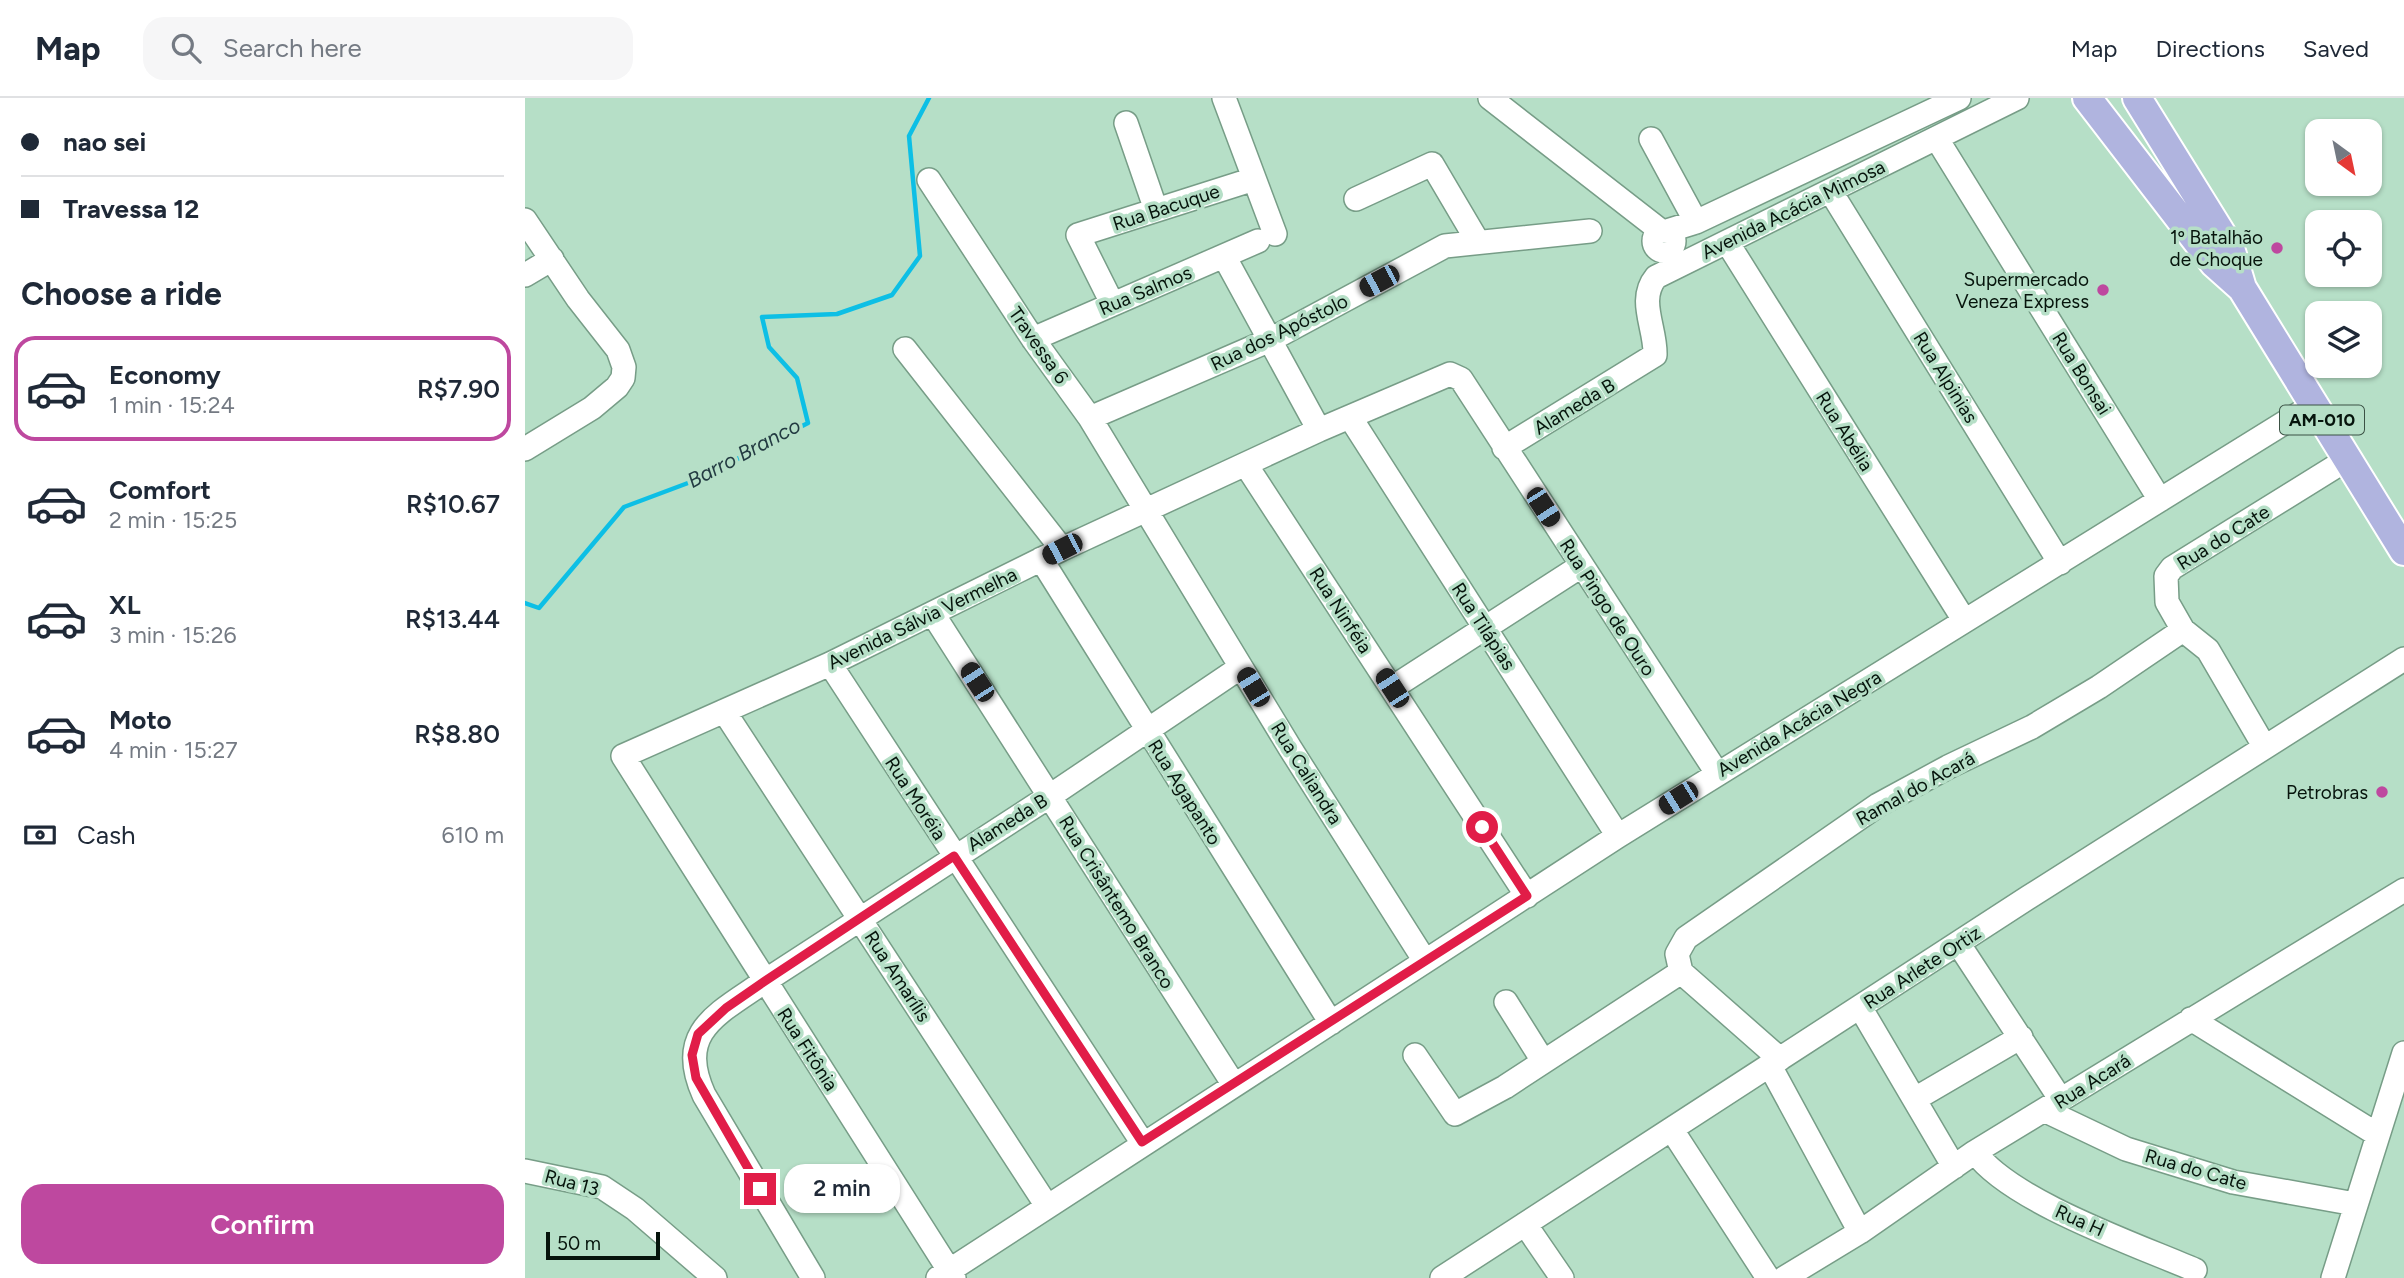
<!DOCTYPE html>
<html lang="en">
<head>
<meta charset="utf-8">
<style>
  body { margin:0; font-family:Figtree,sans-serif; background:#f6f6f7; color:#1f2937; height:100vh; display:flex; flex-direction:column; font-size:26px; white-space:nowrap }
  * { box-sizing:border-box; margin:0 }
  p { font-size:23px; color:#747a83 }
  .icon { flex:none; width:38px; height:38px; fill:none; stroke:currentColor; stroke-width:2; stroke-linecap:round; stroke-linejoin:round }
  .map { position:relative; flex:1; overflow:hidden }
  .details { display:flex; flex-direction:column; background:#fff; width:525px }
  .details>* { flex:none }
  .hud { display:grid; align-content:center; height:154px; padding:0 21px; background:#fff }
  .needle { width:46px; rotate:147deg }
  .buttons { position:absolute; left:1780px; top:21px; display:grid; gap:14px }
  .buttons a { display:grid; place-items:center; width:77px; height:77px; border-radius:14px; background:#fff; box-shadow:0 2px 5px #0004; font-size:35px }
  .scale { position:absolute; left:21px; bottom:18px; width:114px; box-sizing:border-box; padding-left:7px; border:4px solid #06140c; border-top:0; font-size:19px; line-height:24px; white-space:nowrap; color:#06140c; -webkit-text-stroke:5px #b6dfc7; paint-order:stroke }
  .end { position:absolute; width:32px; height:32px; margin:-16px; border:9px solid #e11d48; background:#fff; box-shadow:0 0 0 4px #fff }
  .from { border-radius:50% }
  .bubble { position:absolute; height:49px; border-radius:21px; background:#fff; box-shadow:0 2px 5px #0004; font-size:23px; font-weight:600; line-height:49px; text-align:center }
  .car { position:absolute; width:21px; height:42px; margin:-21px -10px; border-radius:9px; box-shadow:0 0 5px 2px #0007; background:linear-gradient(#222 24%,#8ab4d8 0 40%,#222 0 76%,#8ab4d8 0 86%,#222 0) }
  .hud b { display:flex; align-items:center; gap:24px; height:66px; font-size:26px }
  .hud b+b { border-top:2px solid #e0e1e3 }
  .hud i { width:18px; height:18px; background:#1f2937 }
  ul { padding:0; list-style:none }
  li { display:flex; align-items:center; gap:21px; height:105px; margin:0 14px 10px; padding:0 7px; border:4px solid transparent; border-radius:21px }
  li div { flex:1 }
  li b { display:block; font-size:26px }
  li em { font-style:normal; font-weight:600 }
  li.current { border-color:#be489f }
  li>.icon { width:63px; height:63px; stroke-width:1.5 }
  h2 { padding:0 21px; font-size:32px; line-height:84px }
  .pay { display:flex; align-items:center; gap:18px; height:77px; padding:0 21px; font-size:26px }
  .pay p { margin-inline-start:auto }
  .cta { display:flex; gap:14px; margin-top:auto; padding:14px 21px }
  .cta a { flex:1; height:80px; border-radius:21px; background:#be489f; color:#fff; font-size:28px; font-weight:600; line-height:80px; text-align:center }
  header { display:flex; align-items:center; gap:42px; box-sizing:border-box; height:98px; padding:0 35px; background:#fff; border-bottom:2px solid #e0e1e3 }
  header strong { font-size:33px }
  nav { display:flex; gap:38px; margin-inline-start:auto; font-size:24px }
  .search { width:490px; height:63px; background:#f6f6f7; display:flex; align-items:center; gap:18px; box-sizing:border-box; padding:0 24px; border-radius:21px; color:#747a83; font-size:26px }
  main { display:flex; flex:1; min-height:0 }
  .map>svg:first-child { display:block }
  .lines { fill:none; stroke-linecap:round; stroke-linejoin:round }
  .stream { stroke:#0dbfe5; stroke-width:4.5 }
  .minor-casing { stroke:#779d87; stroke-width:26 }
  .major-casing { stroke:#fff; stroke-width:32 }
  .minor { stroke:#fff; stroke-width:23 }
  .major { stroke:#b0b4df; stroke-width:28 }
  .route { stroke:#e11d48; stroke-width:9 }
  .poi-dot { fill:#be489f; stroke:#b6dfc7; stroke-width:2.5 }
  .labels { text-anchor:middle; stroke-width:7; stroke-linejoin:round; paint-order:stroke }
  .shield { fill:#b6dfc7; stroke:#3b5144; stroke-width:2 }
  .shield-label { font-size:18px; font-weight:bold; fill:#06140c }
  .street-label { font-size:19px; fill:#06140c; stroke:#b6dfc7 }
  .poi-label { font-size:19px; fill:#06140c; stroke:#b6dfc7; text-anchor:end }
  .water-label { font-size:21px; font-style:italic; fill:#233b42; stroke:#b6dfc7 }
</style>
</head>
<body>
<header>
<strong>Map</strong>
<div class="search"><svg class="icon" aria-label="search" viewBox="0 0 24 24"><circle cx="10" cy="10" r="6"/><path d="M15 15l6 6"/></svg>Search here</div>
<nav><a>Map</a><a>Directions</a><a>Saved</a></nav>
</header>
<main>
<section class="details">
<div class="hud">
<b><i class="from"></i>nao sei</b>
<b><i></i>Travessa 12</b>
</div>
<h2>Choose a ride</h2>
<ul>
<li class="current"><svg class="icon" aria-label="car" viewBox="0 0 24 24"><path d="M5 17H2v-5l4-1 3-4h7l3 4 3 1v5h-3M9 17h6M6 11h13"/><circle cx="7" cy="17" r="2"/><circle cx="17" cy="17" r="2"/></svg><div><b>Economy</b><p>1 min · 15:24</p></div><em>R$7.90</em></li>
<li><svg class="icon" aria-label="car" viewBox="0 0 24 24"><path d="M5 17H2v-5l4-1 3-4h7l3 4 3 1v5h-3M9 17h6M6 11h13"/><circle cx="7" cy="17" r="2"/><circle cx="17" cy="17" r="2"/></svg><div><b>Comfort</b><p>2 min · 15:25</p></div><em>R$10.67</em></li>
<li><svg class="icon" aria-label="car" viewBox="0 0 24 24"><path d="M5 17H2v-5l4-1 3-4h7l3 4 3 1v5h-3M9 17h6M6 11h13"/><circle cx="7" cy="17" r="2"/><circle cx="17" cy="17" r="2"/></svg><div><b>XL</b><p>3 min · 15:26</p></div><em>R$13.44</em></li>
<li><svg class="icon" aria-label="car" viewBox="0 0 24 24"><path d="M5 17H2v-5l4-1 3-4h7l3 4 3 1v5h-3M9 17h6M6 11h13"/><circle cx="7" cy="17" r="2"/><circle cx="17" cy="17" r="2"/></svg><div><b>Moto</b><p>4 min · 15:27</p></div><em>R$8.80</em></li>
</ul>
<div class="pay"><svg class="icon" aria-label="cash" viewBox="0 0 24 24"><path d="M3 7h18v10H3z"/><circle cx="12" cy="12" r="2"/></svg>Cash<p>610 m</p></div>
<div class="cta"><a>Confirm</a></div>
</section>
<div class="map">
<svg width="1879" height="1180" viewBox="0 0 1879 1180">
  <rect width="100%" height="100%" fill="#b6dfc7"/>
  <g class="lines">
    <path class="stream" d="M 0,505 L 14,510 L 99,409 L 171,382 L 283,325 L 272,280 L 244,249 L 237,219 L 312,216 L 367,197 L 395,158 L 384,38 L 404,0"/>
    <g class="minor-casing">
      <path id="minor" d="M 699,0 L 750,136
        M 965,0 L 1136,133
        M 601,25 L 631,112
        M 1126,41 L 1171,124
        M 1412,41 L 1635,402
        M 404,82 L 508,241 L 565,320 L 765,650 L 900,863
        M 1306,94 L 1535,465
        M 831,101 L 907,66 L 953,144
        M 0,122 L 53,201 L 93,252 L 99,269 L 98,280 L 92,289 L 67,310 L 0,351
        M 1142,133 L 1171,124 L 1434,0
        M1129 143a10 10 0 1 1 20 0a10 10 0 1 1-20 0Z
        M 1202,144 L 1439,522
        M 699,158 L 794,332
        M 0,177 L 27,161
        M 587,205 L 553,137 L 729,81
        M 508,241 L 733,143
        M 380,251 L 537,451
        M 825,319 L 1093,738
        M 565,320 L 745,242 L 920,148 L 1065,133
        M 979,350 L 1130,257 C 1131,230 1112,202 1131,179 L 1492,0
        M 721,367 L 1002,798
        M 516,461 L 806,925
        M 408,516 L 709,987
        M 305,566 L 617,1044
        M 867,590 L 1056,468
        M 199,613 L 522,1108
        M 1739,648 L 1683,552 L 1658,532 L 1642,504 L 1641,478 L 1647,470 L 1821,362
        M 1433,845 L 1536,1002
        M 981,904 L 1018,963
        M 1335,909 L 1429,1069
        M 1666,921 L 1853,1037
        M 890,957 L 930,1016 L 980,989 L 1156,874
        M 1255,961 L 1156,874 L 1152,856 L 1161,840 L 1353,707 L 1423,669 L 1507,629 L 1574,589 L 1658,532
        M 1245,968 L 1335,1134
        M 1390,1001 L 1496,939
        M 1519,1012 L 1601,1051 L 1708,1084 L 1830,1106
        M 1147,1032 L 1243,1180
        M 1450,1054 C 1485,1103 1612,1147 1670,1172
        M 0,1073 L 77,1089 L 110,1111 L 190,1180
        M 1000,1126 L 1037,1180
        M 288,1180 L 179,997 C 150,933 193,916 240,883 L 525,698 L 716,569
        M 413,1180 L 1093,738 L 1788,307
        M 429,1180 L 98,658 L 305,566 L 537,451 L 794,332 L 925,276 L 936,281 L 1192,675
        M 917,1180 L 1504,799 L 1879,561
        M 1259,1180 L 1335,1134 L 1450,1054 L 1879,792
        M 1808,1180 L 1879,955"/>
    </g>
    <g class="major-casing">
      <path id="major" d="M 1562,0 L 1689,165 L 1717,190
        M 1612,0 L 1705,150 L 1717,190 L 1879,453"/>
    </g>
    <use href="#minor" class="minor"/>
    <use href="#major" class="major"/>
  </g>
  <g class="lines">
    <path class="route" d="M 235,1091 L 171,980 L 167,957 L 173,936 L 201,910 L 240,883 L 429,758 L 617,1044 L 1002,798 L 957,729"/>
  </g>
  <g class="poi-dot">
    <circle cx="1752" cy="150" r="7"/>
    <circle cx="1578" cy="192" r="7"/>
    <circle cx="1857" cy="694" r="7"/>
  </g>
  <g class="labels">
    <rect class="shield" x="1755" y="307.5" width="84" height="29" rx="5"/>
    <g class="shield-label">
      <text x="1797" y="328">AM-010</text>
    </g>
    <g class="street-label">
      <text transform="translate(641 109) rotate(-18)" y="7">Rua Bacuque</text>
      <text transform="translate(1268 111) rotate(-26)" y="7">Avenida Acácia Mimosa</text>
      <text transform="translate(620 192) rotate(-23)" y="7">Rua Salmos</text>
      <text transform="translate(754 234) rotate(-26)" y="7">Rua dos Apóstolo</text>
      <text transform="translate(514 247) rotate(55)" y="7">Travessa 6</text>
      <text transform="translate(1557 275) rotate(58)" y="7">Rua Bonsai</text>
      <text transform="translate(1421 279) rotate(58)" y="7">Rua Alpinias</text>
      <text transform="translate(1049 308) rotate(-31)" y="7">Alameda B</text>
      <text transform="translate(1320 333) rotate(58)" y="7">Rua Abélia</text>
      <text transform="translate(1698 439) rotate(-32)" y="7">Rua do Cate</text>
      <text transform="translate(1083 509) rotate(57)" y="7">Rua Pingo de Ouro</text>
      <text transform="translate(816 512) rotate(57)" y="7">Rua Ninféia</text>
      <text transform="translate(397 520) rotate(-26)" y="7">Avenida Sálvia Vermelha</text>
      <text transform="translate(959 528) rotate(57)" y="7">Rua Tilápias</text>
      <text transform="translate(1274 625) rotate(-31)" y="7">Avenida Acácia Negra</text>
      <text transform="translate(782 675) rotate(58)" y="7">Rua Caliandra</text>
      <text transform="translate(1390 690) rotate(-29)" y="7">Ramal do Acará</text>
      <text transform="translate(660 694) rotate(58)" y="7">Rua Agapanto</text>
      <text transform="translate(391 700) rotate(57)" y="7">Rua Moréia</text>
      <text transform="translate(482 724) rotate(-32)" y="7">Alameda B</text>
      <text transform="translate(592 804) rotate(58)" y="7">Rua Crisântemo Branco</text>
      <text transform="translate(1397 869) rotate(-33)" y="7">Rua Arlete Ortiz</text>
      <text transform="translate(373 878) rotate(57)" y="7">Rua Amarílis</text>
      <text transform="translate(283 951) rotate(57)" y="7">Rua Fitônia</text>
      <text transform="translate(1567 983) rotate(-32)" y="7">Rua Acará</text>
      <text transform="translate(1671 1071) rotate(16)" y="7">Rua do Cate</text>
      <text transform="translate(47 1084) rotate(15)" y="7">Rua 13</text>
      <text transform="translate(1555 1122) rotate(24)" y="7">Rua H</text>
    </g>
    <g class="poi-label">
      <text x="1738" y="146">1º Batalhão<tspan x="1738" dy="22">de Choque</tspan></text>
      <text x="1564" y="188">Supermercado<tspan x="1564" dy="22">Veneza Express</tspan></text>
      <text x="1843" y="701">Petrobras</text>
    </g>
    <g class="water-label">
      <text transform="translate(219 355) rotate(-28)" y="7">Barro Branco</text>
    </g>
  </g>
</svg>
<div class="buttons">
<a><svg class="needle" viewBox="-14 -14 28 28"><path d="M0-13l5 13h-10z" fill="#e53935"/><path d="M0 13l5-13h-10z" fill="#747a83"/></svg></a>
<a><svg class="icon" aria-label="locate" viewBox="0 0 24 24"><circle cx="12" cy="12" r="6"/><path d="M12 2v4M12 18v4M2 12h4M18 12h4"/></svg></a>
<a><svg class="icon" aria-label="layers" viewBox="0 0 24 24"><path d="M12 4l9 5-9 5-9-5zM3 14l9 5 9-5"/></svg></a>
</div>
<div class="scale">50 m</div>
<i class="end from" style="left:957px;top:729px"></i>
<i class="end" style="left:235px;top:1091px"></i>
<div class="bubble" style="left:259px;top:1066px;width:116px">2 min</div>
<i class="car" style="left:854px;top:183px;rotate:242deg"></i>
<i class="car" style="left:1018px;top:409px;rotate:147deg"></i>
<i class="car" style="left:537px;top:451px;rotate:243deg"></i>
<i class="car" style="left:452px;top:584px;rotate:327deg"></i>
<i class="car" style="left:728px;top:589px;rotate:329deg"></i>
<i class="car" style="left:867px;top:590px;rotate:327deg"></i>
<i class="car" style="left:1153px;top:700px;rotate:238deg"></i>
</div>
</main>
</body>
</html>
